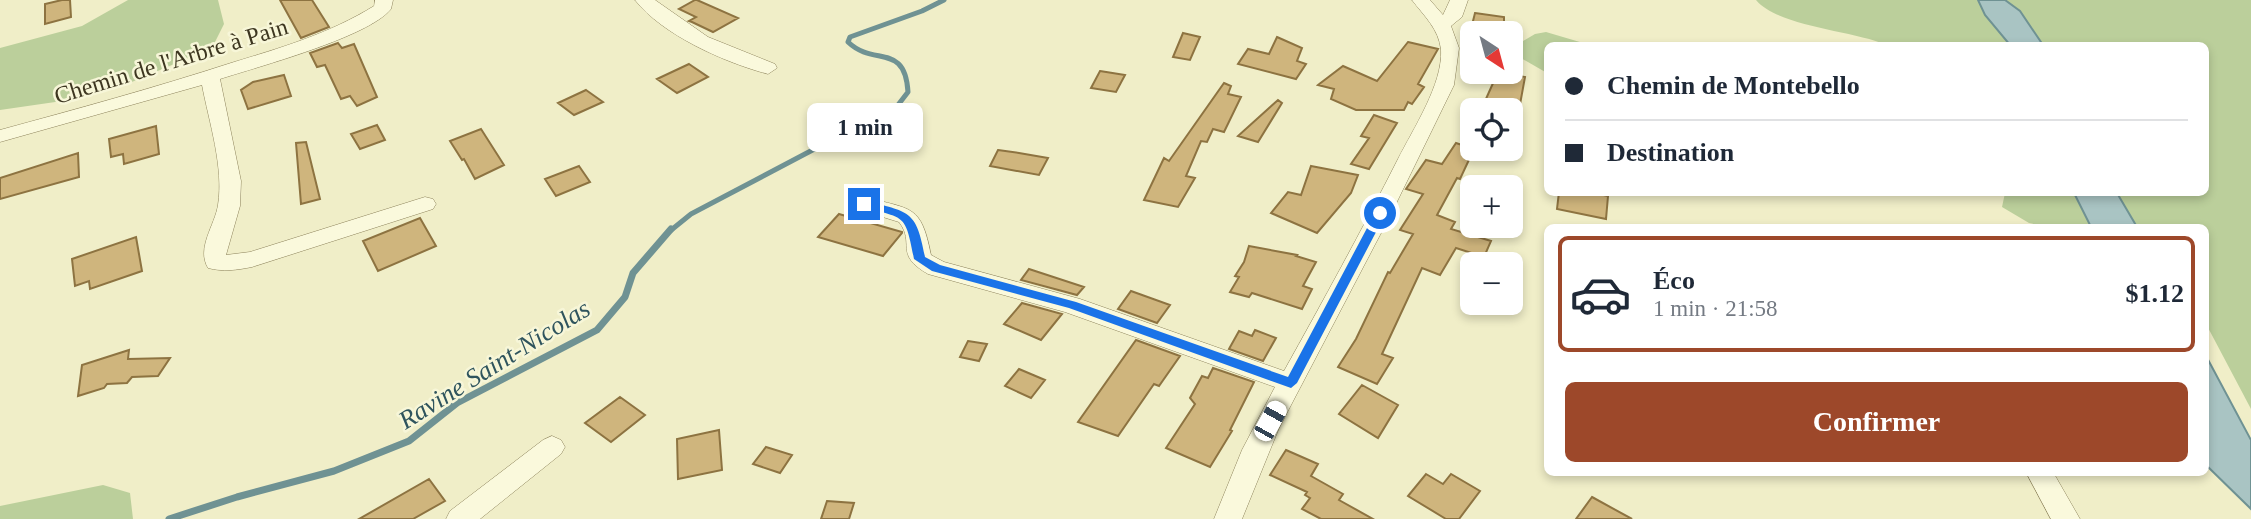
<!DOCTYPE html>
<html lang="fr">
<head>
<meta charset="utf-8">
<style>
  body { margin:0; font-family:Georgia,serif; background:#f6f6f7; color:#1f2937; height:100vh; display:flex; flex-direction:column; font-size:26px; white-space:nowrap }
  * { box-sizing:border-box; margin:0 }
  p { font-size:23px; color:#747a83 }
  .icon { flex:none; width:38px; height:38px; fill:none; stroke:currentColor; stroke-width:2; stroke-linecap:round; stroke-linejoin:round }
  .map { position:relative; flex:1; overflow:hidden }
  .side { position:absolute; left:1544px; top:224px; width:665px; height:252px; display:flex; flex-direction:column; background:#fff; border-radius:10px; box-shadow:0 4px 10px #0003 }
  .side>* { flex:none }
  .top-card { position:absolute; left:1544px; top:42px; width:665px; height:154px; border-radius:10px; box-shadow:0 4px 10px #0003; display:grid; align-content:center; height:154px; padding:0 21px; background:#fff }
  .needle { width:46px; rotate:144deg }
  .controls { position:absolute; left:1460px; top:21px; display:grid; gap:14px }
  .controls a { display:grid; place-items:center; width:63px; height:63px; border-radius:10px; background:#fff; box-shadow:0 4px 10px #0003; font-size:35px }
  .end { position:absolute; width:32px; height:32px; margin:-16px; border:9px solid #1a73e8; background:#fff; box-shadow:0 0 0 4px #fff }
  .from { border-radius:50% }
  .bubble { position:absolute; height:49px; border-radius:10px; background:#fff; box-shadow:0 4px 10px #0003; font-size:23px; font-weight:800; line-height:49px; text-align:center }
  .car { position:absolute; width:21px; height:42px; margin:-21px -10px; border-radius:9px; box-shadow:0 0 5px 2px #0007; background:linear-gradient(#fff 24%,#345 0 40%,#fff 0 76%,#345 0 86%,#fff 0) }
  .top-card b { display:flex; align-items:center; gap:24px; height:66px; font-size:26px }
  .top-card b+b { border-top:2px solid #e0e1e3 }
  .top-card i { width:18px; height:18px; background:#1f2937 }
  ul { padding:12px 0 0; list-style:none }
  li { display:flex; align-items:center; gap:21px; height:116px; margin:0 14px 10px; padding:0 7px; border:4px solid transparent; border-radius:10px }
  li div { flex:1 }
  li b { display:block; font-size:26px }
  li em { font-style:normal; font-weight:800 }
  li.current { border-color:#9d482a }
  li>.icon { width:63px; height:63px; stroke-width:1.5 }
  .button { display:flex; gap:14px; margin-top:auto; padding:14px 21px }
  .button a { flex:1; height:80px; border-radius:10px; background:#9d482a; color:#fff; font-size:28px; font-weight:800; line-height:80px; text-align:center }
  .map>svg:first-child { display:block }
  .green { fill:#bbcf9b }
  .water { fill:#a9c4c3; stroke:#6f9293; stroke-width:2 }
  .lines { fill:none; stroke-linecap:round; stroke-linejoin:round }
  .stream-far1 { stroke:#6f9293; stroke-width:5 }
  .stream { stroke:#6f9293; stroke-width:7 }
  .building { fill:#cfb57d; stroke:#8d7341; stroke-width:2 }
  .minor-casing { stroke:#8d835c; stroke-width:1 }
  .minor { fill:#faf9dc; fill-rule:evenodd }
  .route { fill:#1a73e8 }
  .labels { text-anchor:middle; stroke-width:5; stroke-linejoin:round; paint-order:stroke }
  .street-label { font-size:24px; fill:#3d3620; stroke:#f7f6d8 }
  .water-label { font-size:26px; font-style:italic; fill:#2f545d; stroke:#f7f6d8 }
</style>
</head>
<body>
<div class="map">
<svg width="2251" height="519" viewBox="0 0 2251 519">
  <rect width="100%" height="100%" fill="#f0eec8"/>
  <path class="green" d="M 128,0 L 218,0 L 224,24 L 212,48 L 120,87 L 69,100 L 0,110 L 0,48 L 82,26 Z
    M 1756,0 L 2251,0 L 2251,409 L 2205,322 L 2205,228 L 2047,227 L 2029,223 L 2002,207 L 2005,193 L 2205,192 L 2205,46 L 1887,45 C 1851,30 1779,27 1756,0 Z
    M 1546,32 L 1590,45 L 1547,46 L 1547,73 L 1519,57 L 1518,44 L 1535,34 Z
    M 103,485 L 130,493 L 133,519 L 0,519 L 0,506 Z"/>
  <path class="water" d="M 1978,0 L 2005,0 L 2020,11 L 2043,45 L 2010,45 L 1985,15 Z
    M 2074,193 L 2117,193 L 2137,227 L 2091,227 Z
    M 2205,354 L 2251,440 L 2251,509 L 2205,464 Z"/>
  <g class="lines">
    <path class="stream-far1" d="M 670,231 L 691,214 L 898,105 L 908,92 C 905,42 874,67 848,42 L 850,37 L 922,11 L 944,0"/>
    <path class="stream" d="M 169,519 L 237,497 L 334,471 L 409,441 L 457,403 L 597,330 L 625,297 L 633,273 L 671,229"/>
  </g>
  <path class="building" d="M 62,0 L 70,0 L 71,17 L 45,24 L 45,4 Z
    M 280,0 L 312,0 L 329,27 L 301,38 Z
    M 695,0 L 697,0 L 738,18 L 713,32 L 692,22 L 689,21 L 696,17 L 679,9 Z
    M 1475,13 L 1504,17 L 1504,33 L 1470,33 Z
    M 1183,33 L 1200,37 L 1190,60 L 1173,57 Z
    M 1277,37 L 1302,48 L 1297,61 L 1306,64 L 1296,79 L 1238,64 L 1248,49 L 1269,54 Z
    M 1408,42 L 1438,49 L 1418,84 L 1424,87 L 1412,104 L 1408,102 L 1404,110 L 1356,110 L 1331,99 L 1334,89 L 1318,85 L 1343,66 L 1377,81 Z
    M 338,43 L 342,48 L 354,44 L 377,97 L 357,106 L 350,96 L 341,99 L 325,65 L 317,67 L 310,53 Z
    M 689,64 L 708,77 L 677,93 L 657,79 Z
    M 1100,71 L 1125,75 L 1116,92 L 1091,88 Z
    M 1498,72 L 1525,77 L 1519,110 L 1481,110 Z
    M 284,75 L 291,96 L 248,109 L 241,90 L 253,82 Z
    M 1224,83 L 1231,86 L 1228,94 L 1241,97 L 1224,132 L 1213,129 L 1207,142 L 1201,141 L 1186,176 L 1195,178 L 1178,207 L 1144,200 L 1164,158 L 1169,161 Z
    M 586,90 L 603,102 L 574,115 L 558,103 Z
    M 1278,100 L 1282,103 L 1258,142 L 1238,136 Z
    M 1374,115 L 1397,123 L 1369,169 L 1351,164 L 1369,138 L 1361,136 Z
    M 377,125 L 385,140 L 360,149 L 351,134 Z
    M 156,126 L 159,154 L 124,164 L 123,154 L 111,157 L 109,139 Z
    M 481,129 L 504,165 L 475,179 L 464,159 L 462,160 L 450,141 Z
    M 306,142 L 320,199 L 301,204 L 296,143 Z
    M 1456,143 L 1474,149 L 1460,179 L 1457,178 L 1437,215 L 1455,222 L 1451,229 L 1491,241 L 1484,257 L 1456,248 L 1440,275 L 1422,268 L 1382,354 L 1393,358 L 1377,384 L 1338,367 L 1356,339 L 1388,272 L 1390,273 L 1413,234 L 1400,230 L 1423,194 L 1406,189 L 1426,160 L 1442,164 Z
    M 998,150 L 1019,153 L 1048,158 L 1039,175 L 990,166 Z
    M 78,153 L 79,177 L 0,199 L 0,178 Z
    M 579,166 L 590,182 L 556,196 L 545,179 Z
    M 1311,166 L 1358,175 L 1351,193 L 1317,233 L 1271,213 L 1288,192 L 1301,195 Z
    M 1559,192 L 1590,192 L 1608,196 L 1606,219 L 1557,209 Z
    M 839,214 L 902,232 L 902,233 L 883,256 L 818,237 Z
    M 420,218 L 436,246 L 378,271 L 363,241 Z
    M 136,237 L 142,271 L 90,289 L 89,281 L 75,286 L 72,259 Z
    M 1249,246 L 1297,255 L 1296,256 L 1316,262 L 1303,286 L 1312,289 L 1302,309 L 1252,293 L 1249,297 L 1230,292 L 1239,277 L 1235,276 L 1244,262 Z
    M 1029,269 L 1084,287 L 1077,295 L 1021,280 Z
    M 1131,291 L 1170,305 L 1157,323 L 1118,309 Z
    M 1022,303 L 1062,314 L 1041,340 L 1004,324 Z
    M 1255,330 L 1276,338 L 1263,361 L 1229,349 L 1239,331 L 1252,336 Z
    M 1136,340 L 1180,356 L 1159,386 L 1154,384 L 1118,436 L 1078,422 Z
    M 968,341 L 987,344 L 979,361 L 960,357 Z
    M 129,350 L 128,359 L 170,358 L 158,376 L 132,377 L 127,383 L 107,384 L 104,388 L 78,396 L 82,365 Z
    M 1213,368 L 1254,382 L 1230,430 L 1232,431 L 1210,467 L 1166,448 L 1195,404 L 1190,398 L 1202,376 L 1208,378 Z
    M 1019,369 L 1045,380 L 1031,398 L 1005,386 Z
    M 1362,385 L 1398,405 L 1378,438 L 1339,414 Z
    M 620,397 L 645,415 L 611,442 L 585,423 Z
    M 719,430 L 722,470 L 678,479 L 677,439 Z
    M 766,447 L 792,455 L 780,473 L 753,464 Z
    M 1286,450 L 1318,464 L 1311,476 L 1343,494 L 1339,500 L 1373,519 L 1321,519 L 1302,509 L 1310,498 L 1305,495 L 1307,492 L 1270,475 Z
    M 1426,474 L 1443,484 L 1451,474 L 1480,491 L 1459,519 L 1446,519 L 1408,496 Z
    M 429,479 L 445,501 L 413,519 L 359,519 Z
    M 1592,497 L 1632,519 L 1576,519 Z
    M 827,501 L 854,503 L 849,519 L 821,519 Z"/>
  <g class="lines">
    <g class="minor-casing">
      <path id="minor" d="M 375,0 L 393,0 L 391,9 C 369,37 257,67 220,79 L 241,181 L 240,206 L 226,255 L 250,252 L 425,197 L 433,199 L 436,204 L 433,209 L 252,267 C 237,270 223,272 208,268 C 196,248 215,225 218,205 C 224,167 209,122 202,85 L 0,142 L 0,130 C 77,109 154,88 231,63 C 280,48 329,34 374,6 Z
        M 635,0 L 655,0 L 708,37 L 775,64 L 777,68 L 768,74 C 726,63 662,35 635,0 Z
        M 1412,0 L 1430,0 L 1443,15 L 1450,0 L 1468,0 L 1462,17 L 1451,26 L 1459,48 L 1454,85 L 1391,214 L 1279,428 L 1242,519 L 1214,519 L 1242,450 L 1275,387 L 1065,312 L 928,274 C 893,254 916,244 899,222 L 857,209 L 854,204 L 857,199 L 865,197 C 912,210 921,204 931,255 L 944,262 L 1080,299 L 1284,371 C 1323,301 1362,230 1398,159 C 1413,129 1443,84 1441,50 C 1439,29 1424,16 1412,0 Z
        M 552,436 L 561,440 L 565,447 L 561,454 L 480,519 L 446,519 L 450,511 L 543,440 Z
        M 2026,472 L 2053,472 L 2080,519 L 2051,519 Z"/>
    </g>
    <use href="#minor" class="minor"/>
  </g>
  <path class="route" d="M 864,200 C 910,213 916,209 925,257 L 940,265 L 1076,302 L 1288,377 L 1375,213 L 1380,209 L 1386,213 L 1297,383 L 1291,388 L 1069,308 L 932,271 L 914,259 C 905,211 905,220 861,206 L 859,204 Z"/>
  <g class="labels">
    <g class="street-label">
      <text transform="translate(171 61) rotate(-17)" y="8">Chemin de l'Arbre à Pain</text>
    </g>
    <g class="water-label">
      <text transform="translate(494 364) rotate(-32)" y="9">Ravine Saint-Nicolas</text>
    </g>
  </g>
</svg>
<div class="controls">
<a><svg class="needle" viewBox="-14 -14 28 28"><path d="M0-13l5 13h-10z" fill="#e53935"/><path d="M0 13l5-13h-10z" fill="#747a83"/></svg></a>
<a><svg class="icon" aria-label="locate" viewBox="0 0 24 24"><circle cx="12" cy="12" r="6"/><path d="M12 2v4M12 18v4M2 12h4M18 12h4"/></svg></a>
<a>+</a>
<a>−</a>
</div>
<i class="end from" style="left:1380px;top:213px"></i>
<i class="end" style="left:864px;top:204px"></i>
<div class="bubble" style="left:807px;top:103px;width:116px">1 min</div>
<i class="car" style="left:1270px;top:421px;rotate:29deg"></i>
<div class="top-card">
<b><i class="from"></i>Chemin de Montebello</b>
<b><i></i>Destination</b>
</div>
<section class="side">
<ul>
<li class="current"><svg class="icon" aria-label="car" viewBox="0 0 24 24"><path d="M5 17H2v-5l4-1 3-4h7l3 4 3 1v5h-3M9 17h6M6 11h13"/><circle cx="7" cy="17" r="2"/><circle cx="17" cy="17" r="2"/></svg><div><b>Éco</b><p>1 min · 21:58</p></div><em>$1.12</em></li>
</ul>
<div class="button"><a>Confirmer</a></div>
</section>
</div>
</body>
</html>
